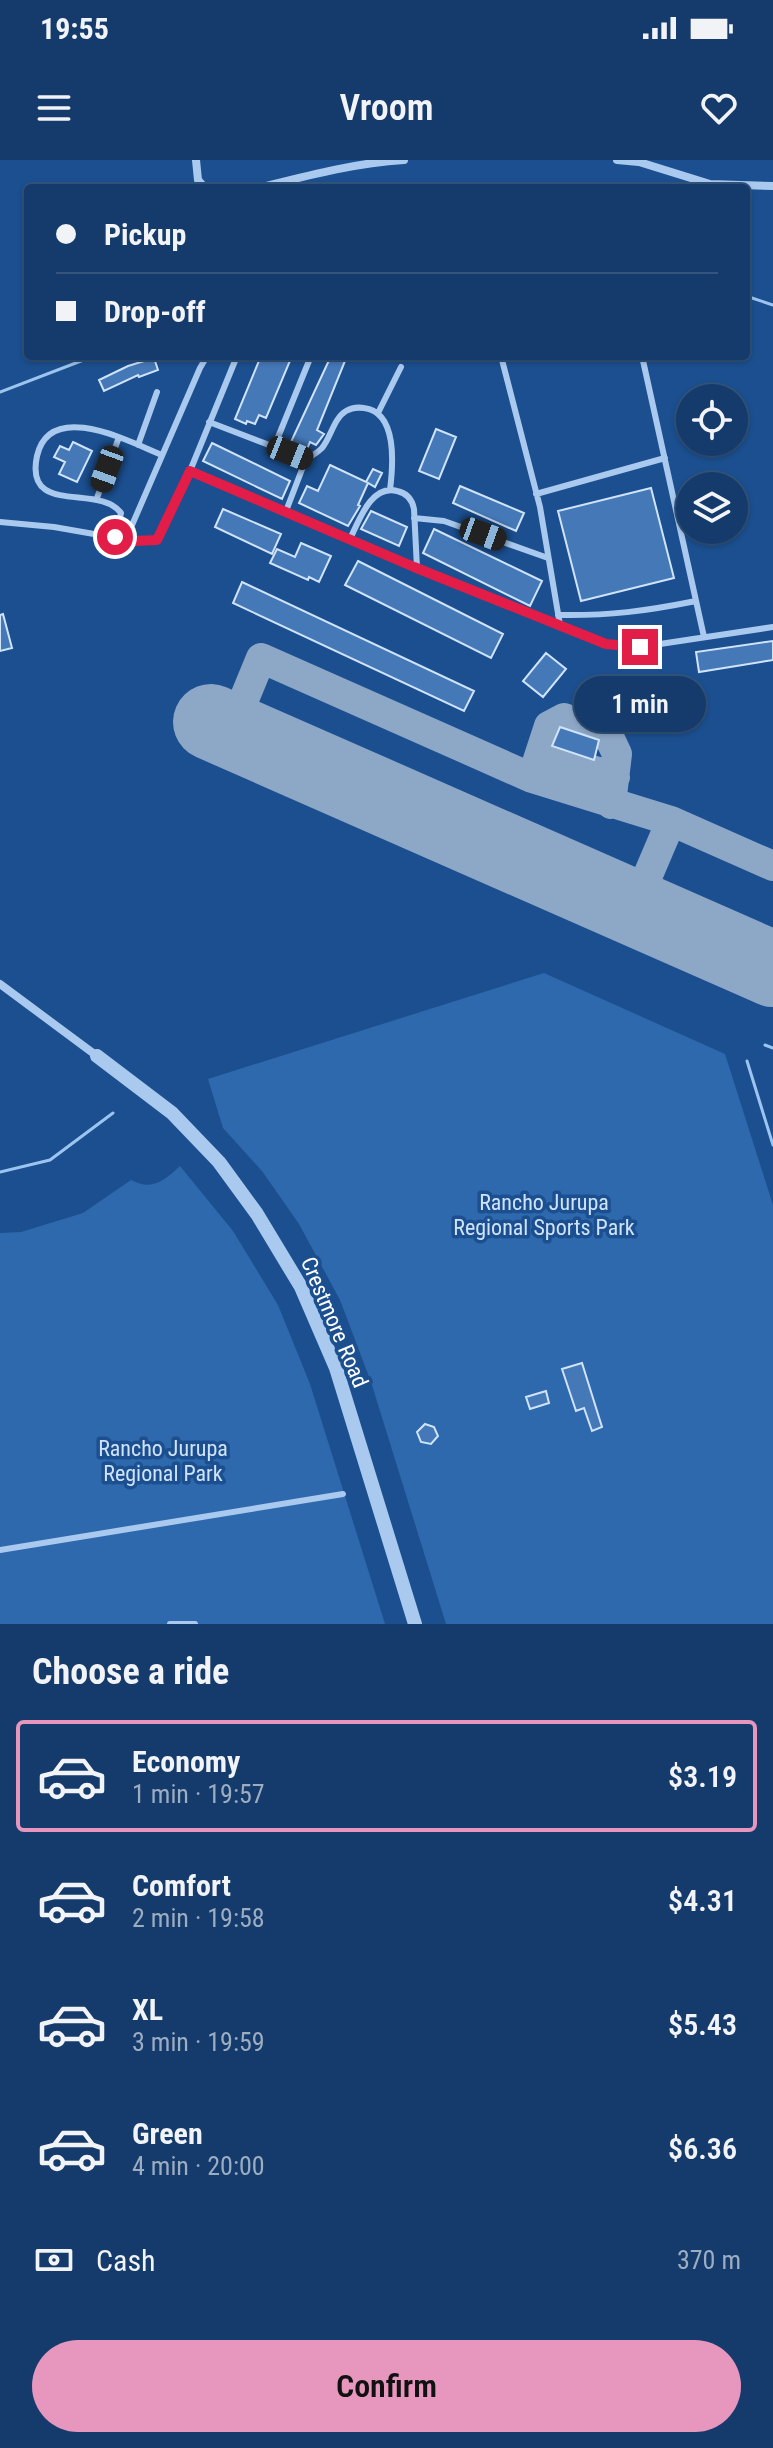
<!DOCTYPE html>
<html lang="en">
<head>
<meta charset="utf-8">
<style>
  body { margin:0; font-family:"Roboto Condensed",sans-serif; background:#214673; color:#f1f3f6; height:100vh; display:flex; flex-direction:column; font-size:30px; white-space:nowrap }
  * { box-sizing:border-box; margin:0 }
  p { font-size:26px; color:#9dadc1 }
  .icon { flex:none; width:44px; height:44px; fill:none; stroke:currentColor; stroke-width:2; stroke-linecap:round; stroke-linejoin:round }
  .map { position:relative; height:1464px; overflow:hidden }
  .panel { display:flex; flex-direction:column; background:#143b6b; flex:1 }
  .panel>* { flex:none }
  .top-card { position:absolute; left:24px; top:24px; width:726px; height:176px; border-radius:8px; box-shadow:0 2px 6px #0004,0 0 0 2px #33557e; display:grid; align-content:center; height:176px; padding:0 32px; background:#143b6b }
  .buttons { position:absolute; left:676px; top:224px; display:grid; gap:16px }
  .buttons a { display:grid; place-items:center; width:72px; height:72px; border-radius:50%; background:#143b6b; box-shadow:0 2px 6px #0004,0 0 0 2px #33557e; font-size:40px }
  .end { position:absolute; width:36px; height:36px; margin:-18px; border:10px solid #e11d48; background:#fff; box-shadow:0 0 0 4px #fff }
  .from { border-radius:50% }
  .bubble { position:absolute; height:56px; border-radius:28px; background:#143b6b; box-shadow:0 2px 6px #0004,0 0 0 2px #33557e; font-size:26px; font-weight:600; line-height:56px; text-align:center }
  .car { position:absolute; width:24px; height:48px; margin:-24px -12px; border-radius:10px; box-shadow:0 0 6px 2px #0007; background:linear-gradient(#222 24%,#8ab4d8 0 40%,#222 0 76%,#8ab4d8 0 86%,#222 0) }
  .top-card b { display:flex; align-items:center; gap:28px; height:76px; font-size:30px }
  .top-card b+b { border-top:2px solid #33557e }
  .top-card i { width:20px; height:20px; background:#f1f3f6 }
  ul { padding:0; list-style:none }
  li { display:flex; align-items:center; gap:24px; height:112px; margin:0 16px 12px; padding:0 16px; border:4px solid transparent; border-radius:8px }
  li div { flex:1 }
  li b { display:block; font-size:30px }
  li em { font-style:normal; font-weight:600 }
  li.active { border-color:#e797bd }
  li>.icon { width:72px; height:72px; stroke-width:1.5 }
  h2 { padding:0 32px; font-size:36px; line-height:96px }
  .pay { display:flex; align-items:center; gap:20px; height:88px; padding:0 32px; font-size:30px }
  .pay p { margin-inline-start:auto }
  .cta { display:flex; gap:16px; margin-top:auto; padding:16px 32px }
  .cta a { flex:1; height:92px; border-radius:48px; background:#e797bd; color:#111; font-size:32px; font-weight:600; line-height:92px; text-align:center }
  .status { display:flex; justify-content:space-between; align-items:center; height:56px; padding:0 40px; background:#143b6b; direction:ltr }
  .status svg { height:22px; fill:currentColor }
  header { display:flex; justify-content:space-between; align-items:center; height:104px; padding:0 32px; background:#143b6b; font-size:36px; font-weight:600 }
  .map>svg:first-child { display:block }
  .green { fill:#2e69ad }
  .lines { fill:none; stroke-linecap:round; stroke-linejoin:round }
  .stream { stroke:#9cc4f0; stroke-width:3 }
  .taxiway { stroke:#8da7c7; stroke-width:30 }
  .runway { stroke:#8da7c7; stroke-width:76 }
  .building { fill:#4478b7; stroke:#cfe3fa; stroke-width:2 }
  .service { stroke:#a9c9ee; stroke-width:6 }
  .minor { stroke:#a9c9ee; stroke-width:8 }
  .tertiary { stroke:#a9c9ee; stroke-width:14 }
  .route { stroke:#e11d48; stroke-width:10 }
  .labels { text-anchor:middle; stroke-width:7; stroke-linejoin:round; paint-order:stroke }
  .park-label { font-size:22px; fill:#cfe3fa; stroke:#1b4f8f }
  .street-label { font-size:22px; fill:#fff; stroke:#1b4f8f }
</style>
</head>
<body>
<div class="status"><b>19:55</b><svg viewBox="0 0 49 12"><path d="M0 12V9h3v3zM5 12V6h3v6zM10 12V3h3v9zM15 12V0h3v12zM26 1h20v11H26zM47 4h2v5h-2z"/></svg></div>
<header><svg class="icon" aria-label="menu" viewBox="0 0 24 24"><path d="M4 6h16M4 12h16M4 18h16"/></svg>Vroom<svg class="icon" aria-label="heart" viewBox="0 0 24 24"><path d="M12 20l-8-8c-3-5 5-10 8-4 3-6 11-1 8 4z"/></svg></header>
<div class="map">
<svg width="773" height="1464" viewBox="0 0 773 1464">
  <rect width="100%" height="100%" fill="#1b4f8f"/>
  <path class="green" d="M 544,813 L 725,894 L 773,1045 L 773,1464 L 446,1464 L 371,1222 L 340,1140 L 299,1064 L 262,1011 L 223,968 L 208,919 Z
    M 180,1006 L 233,1071 L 278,1145 L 310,1224 L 385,1464 L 0,1464 L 0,1073 L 21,1072 L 83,1053 L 131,1020 C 152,1031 164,1021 180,1006 Z"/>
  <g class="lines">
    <path class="stream" d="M 746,136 L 773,145
      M 0,232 L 94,196
      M 765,885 L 773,888
      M 747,901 L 773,985
      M 0,1012 L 50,1000 L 113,953"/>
    <path class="taxiway" d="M 231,571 L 261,498 L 532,618 L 671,661 L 773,706
      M 540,595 L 615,617
      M 532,618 L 549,566 L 564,558 L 608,575 L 617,594 L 611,644
      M 634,748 L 671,661"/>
    <path class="runway" d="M 211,562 L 773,809"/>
  </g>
  <path class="building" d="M 261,196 L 292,196 L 266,258 L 259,255 L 255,264 L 247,261 L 246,264 L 235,259 Z
    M 331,196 L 347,196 L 317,270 L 324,274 L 316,285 L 310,282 L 306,291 L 290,284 Z
    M 154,198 L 158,210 L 139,217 L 138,215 L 104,231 L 99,220 L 128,206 Z
    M 436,269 L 456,277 L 439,319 L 419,311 Z
    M 73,282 L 92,291 L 77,322 L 59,314 L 65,302 L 54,297 L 60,286 L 69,290 Z
    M 212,283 L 290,321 L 282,339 L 203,301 Z
    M 330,305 L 366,322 L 373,309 L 382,313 L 375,327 L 368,323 L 358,345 L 360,346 L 348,366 L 299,343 L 307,326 L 318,331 Z
    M 460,326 L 524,353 L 516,371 L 453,343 Z
    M 651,328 L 674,418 L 581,441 L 558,351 Z
    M 223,349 L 281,374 L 272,394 L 215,367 Z
    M 371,351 L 407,367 L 399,386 L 361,369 Z
    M 434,369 L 542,421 L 530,446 L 423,393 Z
    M 301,383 L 331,396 L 319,422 L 309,417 L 308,420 L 270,403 L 277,389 L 295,397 Z
    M 358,401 L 503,474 L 491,498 L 345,425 Z
    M 242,422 L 474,531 L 464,551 L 233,443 Z
    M 3,454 L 12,488 L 0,491 L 0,455 Z
    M 773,481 L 773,500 L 699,512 L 696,492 Z
    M 546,493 L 566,509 L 543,537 L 523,521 Z
    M 560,567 L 599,580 L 594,600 L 552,586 Z
    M 582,1203 L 602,1267 L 592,1271 L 584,1248 L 576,1251 L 562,1209 Z
    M 546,1231 L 549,1243 L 530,1249 L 526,1237 Z
    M 425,1264 L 434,1267 L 438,1276 L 431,1284 L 421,1282 L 417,1272 Z"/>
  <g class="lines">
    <path class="service" d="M 501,196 L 540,347 L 560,465
      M 642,196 L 704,477
      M 378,253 L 401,207
      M 209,262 L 306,299 L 286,351
      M 138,285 L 157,232
      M 274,287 L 311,196
      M 306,299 C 312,296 317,293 322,288 C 331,277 334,258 346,251 C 351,248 357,247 364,248 C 398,252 393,306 390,330
      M 190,311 L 237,196
      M 536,334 L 665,298
      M 97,338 L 119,277
      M 414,358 L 444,361 L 548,398
      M 0,362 L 54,367 L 134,381 L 157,380 L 190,311 L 414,407 L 606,484 L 640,487 L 773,467
      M 115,377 L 121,353 C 99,323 24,357 37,296 C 50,239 130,282 162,295
      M 126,379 L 200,208 L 207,196
      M 350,379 C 359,361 371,324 397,331 C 407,333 412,339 414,349 L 417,408
      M 558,455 C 609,456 646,451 696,441
      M 0,1390 L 343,1334
      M 170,1464 L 195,1464"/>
    <path class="minor" d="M 196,0 L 198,20 L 205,28
      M 617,0 L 639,2 L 710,24 L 773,26
      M 258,28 C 306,16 354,3 404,0
      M 0,824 L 97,896"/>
    <path class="tertiary" d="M 97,896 L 172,953 L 219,1002 L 257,1054 L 301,1127 L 336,1208 L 415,1464"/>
  </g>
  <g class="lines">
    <path class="route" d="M 115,377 L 134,381 L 157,380 L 190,311 L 414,407 L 606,484 L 640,487"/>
  </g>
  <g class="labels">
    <g class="park-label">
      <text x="544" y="1050">Rancho Jurupa<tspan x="544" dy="25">Regional Sports Park</tspan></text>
      <text x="163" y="1296">Rancho Jurupa<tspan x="163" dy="25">Regional Park</tspan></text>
    </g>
    <g class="street-label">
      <text transform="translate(335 1162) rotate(67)" y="8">Crestmore Road</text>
    </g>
  </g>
</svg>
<div class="buttons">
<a><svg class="icon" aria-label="locate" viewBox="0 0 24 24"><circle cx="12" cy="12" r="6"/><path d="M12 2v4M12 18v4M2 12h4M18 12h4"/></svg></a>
<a><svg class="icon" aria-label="layers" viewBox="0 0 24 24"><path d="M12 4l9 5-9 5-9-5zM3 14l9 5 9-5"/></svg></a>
</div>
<i class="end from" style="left:115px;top:377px"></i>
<i class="end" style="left:640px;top:487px"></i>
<div class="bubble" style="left:574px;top:516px;width:132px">1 min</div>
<i class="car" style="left:290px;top:293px;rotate:112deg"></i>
<i class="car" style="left:107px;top:309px;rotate:200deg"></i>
<i class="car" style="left:483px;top:374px;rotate:110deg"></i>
<div class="top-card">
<b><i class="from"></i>Pickup</b>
<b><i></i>Drop-off</b>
</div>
</div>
<section class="panel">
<h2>Choose a ride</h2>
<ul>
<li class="active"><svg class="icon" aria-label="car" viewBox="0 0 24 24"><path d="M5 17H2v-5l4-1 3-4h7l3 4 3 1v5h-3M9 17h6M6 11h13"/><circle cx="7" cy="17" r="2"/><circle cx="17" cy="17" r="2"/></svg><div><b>Economy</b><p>1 min · 19:57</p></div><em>$3.19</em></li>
<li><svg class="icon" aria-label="car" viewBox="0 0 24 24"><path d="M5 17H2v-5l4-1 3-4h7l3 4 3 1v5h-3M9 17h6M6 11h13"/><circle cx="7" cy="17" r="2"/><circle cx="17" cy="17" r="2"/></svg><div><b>Comfort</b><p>2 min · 19:58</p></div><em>$4.31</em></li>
<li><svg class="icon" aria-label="car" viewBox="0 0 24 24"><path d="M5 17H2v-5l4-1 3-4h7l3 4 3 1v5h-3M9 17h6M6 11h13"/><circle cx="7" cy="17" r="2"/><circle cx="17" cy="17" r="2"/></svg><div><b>XL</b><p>3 min · 19:59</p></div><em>$5.43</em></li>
<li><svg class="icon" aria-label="car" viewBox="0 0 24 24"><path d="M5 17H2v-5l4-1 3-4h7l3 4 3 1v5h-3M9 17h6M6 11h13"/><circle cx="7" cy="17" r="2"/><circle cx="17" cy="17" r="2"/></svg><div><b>Green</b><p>4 min · 20:00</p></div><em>$6.36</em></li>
</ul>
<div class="pay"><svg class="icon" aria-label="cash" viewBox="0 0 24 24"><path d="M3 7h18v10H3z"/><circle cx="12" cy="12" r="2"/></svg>Cash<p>370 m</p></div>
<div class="cta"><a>Confirm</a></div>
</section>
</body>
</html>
